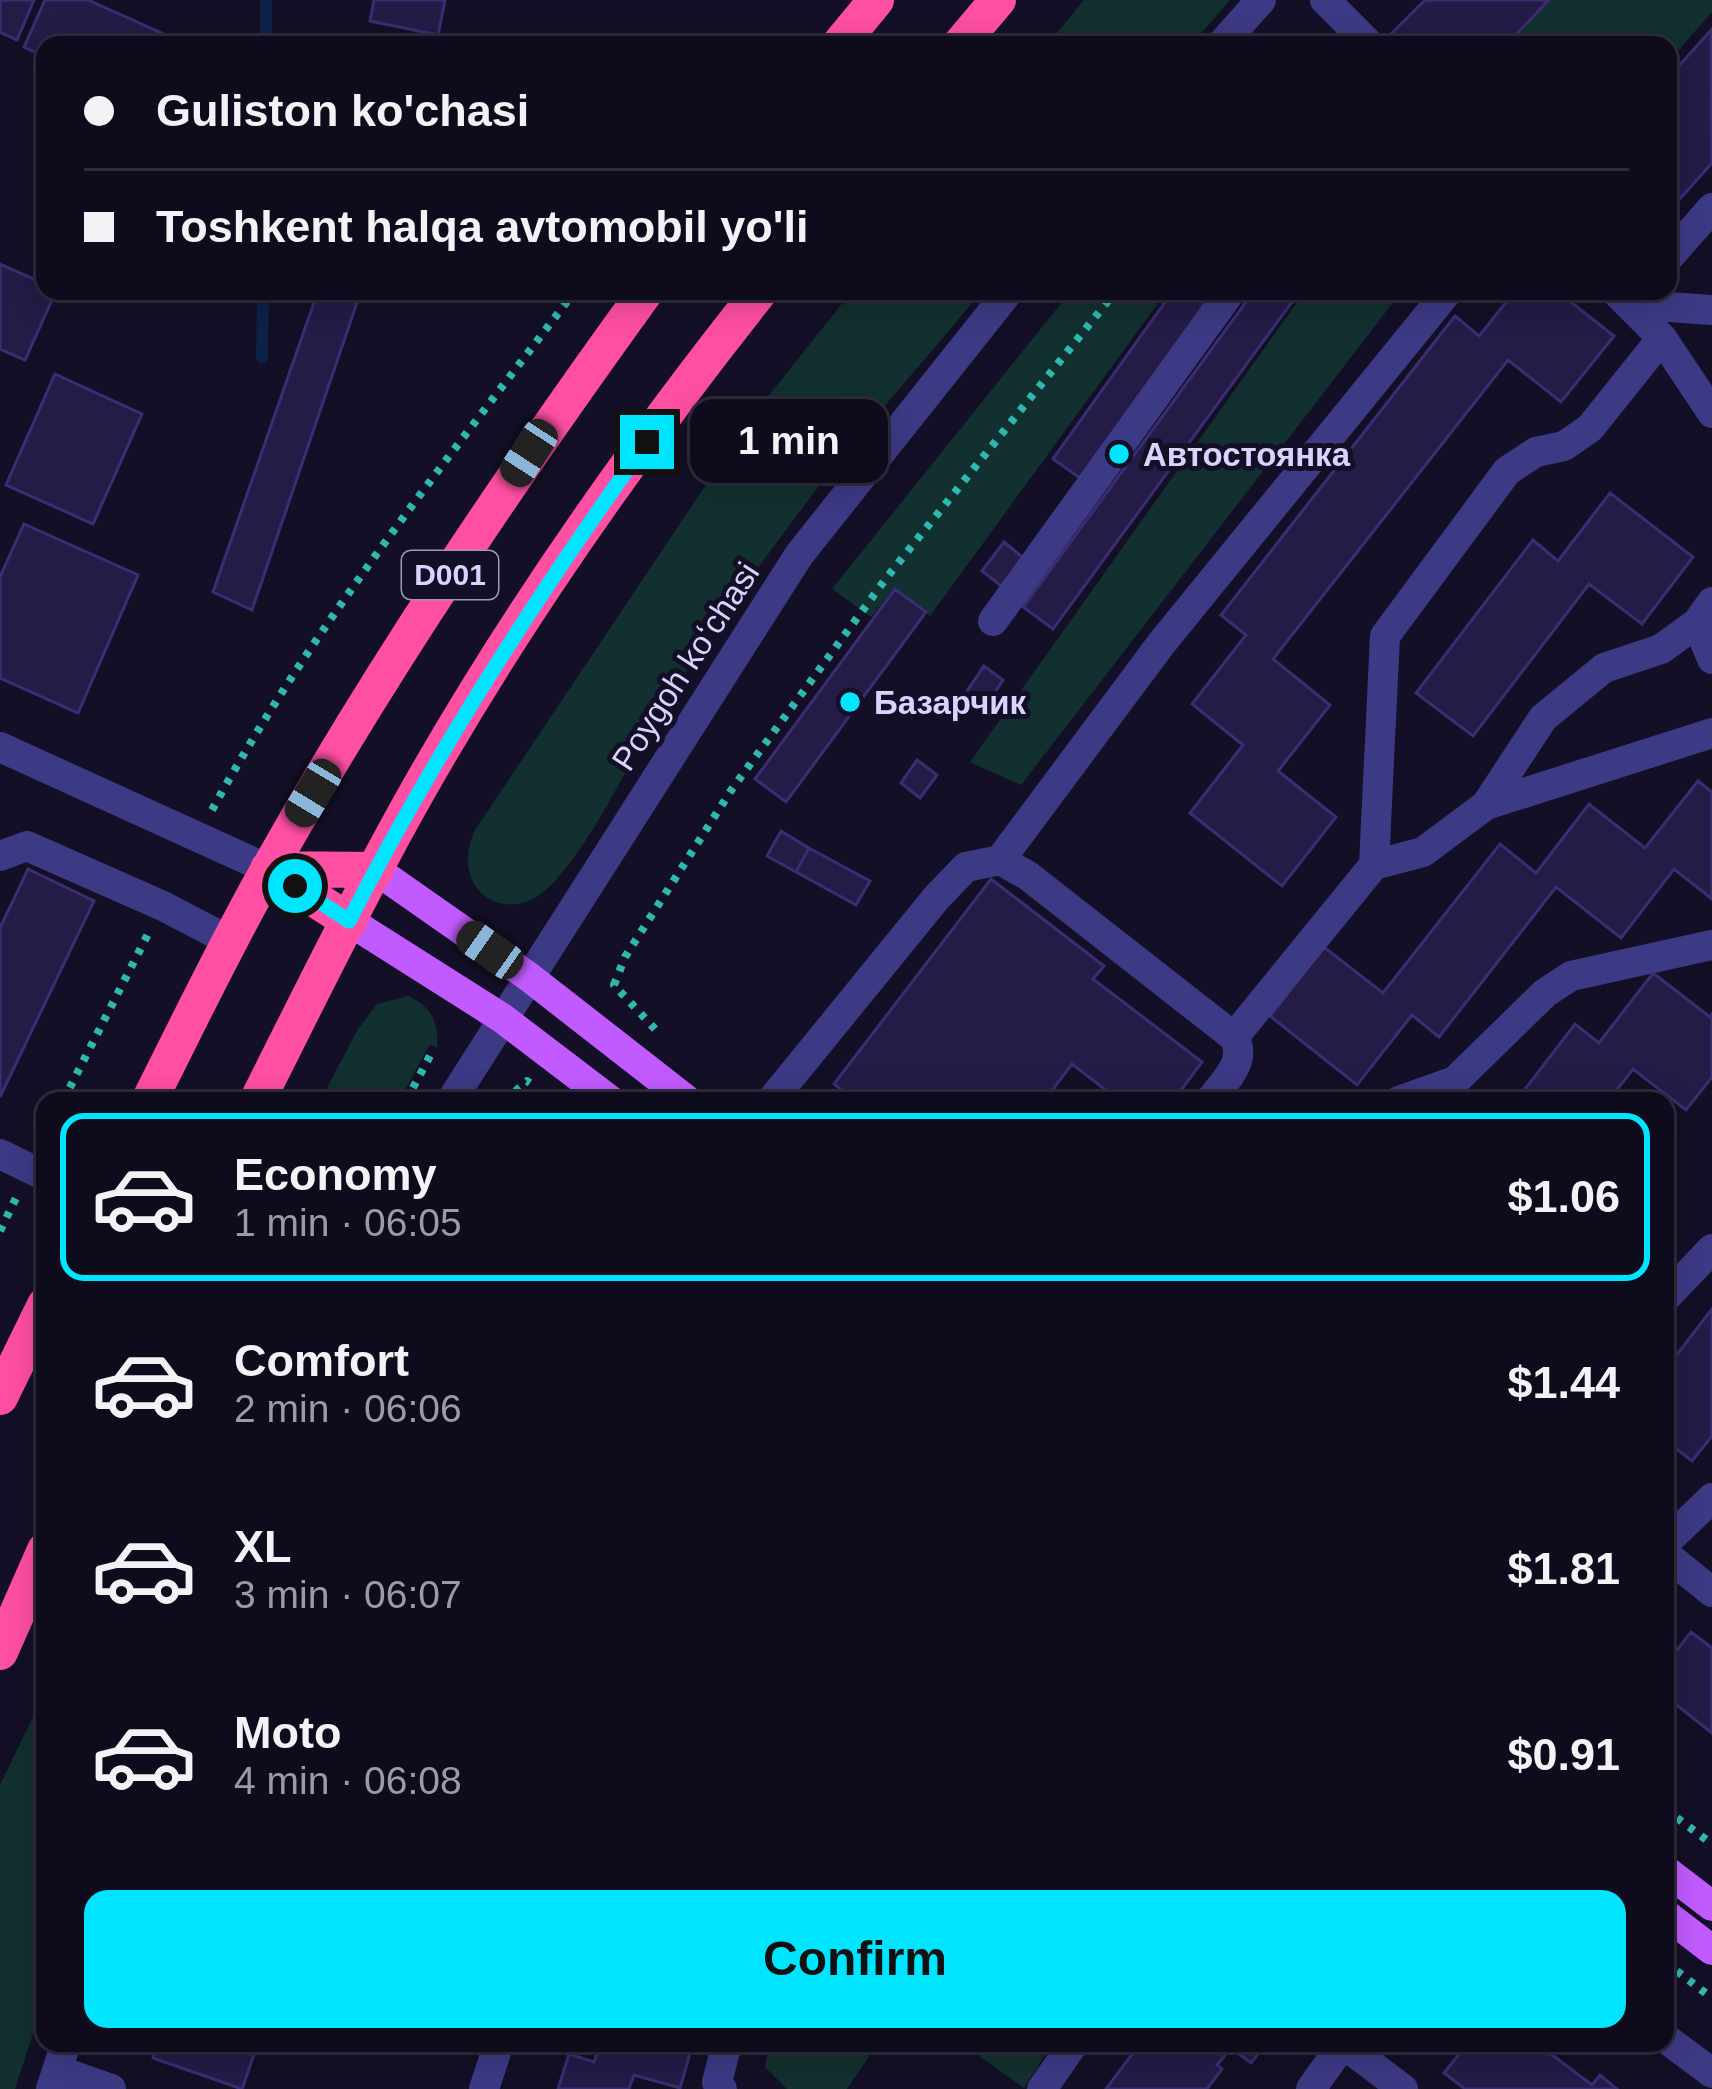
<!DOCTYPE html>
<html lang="en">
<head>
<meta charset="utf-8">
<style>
  body { margin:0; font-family:Helvetica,sans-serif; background:#1c1929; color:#f1f3f6; height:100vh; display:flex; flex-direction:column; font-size:45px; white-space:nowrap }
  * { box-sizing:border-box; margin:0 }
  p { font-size:39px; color:#9b9ba3 }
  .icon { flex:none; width:66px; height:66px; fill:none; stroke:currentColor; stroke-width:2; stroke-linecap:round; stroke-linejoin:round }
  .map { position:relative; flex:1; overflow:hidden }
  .side { position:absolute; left:36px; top:1092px; width:1638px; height:960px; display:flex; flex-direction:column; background:#0e0b1c; border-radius:24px; box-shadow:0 6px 30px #0003,0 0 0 3px #2e2b3b }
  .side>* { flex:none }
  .guide { position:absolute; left:36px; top:36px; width:1641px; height:264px; border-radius:24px; box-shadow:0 6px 30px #0003,0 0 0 3px #2e2b3b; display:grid; align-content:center; height:264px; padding:0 48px; background:#0e0b1c }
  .end { position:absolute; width:54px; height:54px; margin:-27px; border:15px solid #00e5ff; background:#111; box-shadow:0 0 0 6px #111 }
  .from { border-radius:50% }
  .bubble { position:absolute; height:84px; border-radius:24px; background:#0e0b1c; box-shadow:0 6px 30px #0003,0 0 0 3px #2e2b3b; font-size:39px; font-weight:600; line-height:84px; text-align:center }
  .car { position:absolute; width:36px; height:72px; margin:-36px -18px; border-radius:15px; box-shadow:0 0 9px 3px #0007; background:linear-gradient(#222 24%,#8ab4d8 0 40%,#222 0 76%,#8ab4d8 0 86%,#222 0) }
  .guide b { display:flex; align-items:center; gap:42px; height:114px; font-size:45px }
  .guide b+b { border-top:3px solid #2e2b3b }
  .guide i { width:30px; height:30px; background:#f1f3f6 }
  ul { padding:21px 0 0; list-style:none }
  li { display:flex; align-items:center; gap:36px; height:168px; margin:0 24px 18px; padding:0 24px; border:6px solid transparent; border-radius:24px }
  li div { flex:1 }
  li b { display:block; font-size:45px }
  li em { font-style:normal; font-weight:600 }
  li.on { border-color:#00e5ff }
  li>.icon { width:108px; height:108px; stroke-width:1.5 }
  .button { display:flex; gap:24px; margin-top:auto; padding:24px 48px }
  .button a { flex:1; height:138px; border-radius:24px; background:#00e5ff; color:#111; font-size:48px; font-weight:600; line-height:138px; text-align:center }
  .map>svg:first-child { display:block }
  .green { fill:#12302f }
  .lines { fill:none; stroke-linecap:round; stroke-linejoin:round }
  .stream { stroke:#0c2248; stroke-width:12 }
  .building { fill:#241b47; stroke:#3b2d73; stroke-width:3 }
  .path { stroke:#2fb8b0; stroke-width:8; stroke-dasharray:6 9; stroke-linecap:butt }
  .minor { stroke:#3d3a85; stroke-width:30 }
  .major { stroke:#c25bff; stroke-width:30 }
  .highway { stroke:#ff4fa3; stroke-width:36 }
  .route { stroke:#00e5ff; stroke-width:15 }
  .poi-dot { fill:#00e5ff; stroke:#130f26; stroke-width:4.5 }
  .labels { text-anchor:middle; stroke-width:10; stroke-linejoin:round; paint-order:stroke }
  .shield { fill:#130f26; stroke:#9e99be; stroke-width:3 }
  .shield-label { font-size:30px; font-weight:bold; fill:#d9d4ff }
  .poi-label { font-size:33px; font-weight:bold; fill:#d9d4ff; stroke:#130f26; text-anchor:start }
  .street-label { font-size:33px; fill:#d9d4ff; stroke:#130f26 }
</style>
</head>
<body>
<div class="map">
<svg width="1712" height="2089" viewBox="0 0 1712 2089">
  <rect width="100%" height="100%" fill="#130f26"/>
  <path class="green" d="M 1084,0 L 1230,0 L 1191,45 L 1047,45 Z
    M 1549,0 L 1712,0 L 1712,12 L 1668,62 L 1668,45 L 1506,45 Z
    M 852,291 L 982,291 C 926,359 867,424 813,494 C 756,569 701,646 652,726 C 621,777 595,836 555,881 C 509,933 447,891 475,830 L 750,419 Z
    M 1071,291 L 1167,291 L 930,616 L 895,587 L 871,617 L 832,589 Z
    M 1305,291 L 1402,291 L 1021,785 L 970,762 Z
    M 408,996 C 432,1007 439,1022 437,1048 L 430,1044 L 399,1101 L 320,1101 L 358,1029 L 377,1004 Z
    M 45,1692 L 45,1997 L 15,2089 L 0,2089 L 0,1785 Z
    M 769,2043 L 878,2043 L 847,2089 L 787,2089 L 765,2067 Z
    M 961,2043 L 1053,2043 L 1024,2088 Z"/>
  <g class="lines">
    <path class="stream" d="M 266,45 L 266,0
      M 262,357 L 263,291"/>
  </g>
  <path class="building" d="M 0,0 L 34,0 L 17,40 L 0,32 Z
    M 45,0 L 88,0 L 186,44 L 45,45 L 45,57 L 24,47 Z
    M 374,0 L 445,0 L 438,35 L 370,21 Z
    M 1425,0 L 1549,0 L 1506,45 L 1390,45 L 1384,41 Z
    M 1711,30 L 1712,163 L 1668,212 L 1668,78 Z
    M 0,264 L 45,284 L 45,291 L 56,291 L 25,360 L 0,349 Z
    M 318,291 L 361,291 L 252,610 L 213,592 Z
    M 1173,291 L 1214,291 L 1080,478 L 1053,459 Z
    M 1254,291 L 1300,291 L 1053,629 L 1023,607 Z
    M 1515,291 L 1557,291 L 1614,336 L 1561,402 L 1508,360 L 1273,659 L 1330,705 L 1278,771 L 1336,817 L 1282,886 L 1190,813 L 1243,745 L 1192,704 L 1246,635 L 1221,615 L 1455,316 L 1479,336 Z
    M 55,374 L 142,414 L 93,524 L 6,485 Z
    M 1610,493 L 1693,557 L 1642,624 L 1589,584 L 1473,736 L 1416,693 L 1533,540 L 1558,561 Z
    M 24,524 L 138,575 L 78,713 L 0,678 L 0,577 Z
    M 1004,542 L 1027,561 L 1005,589 L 982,571 Z
    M 895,589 L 926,612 L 786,802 L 755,779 Z
    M 984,666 L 1003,680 L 984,708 L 965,694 Z
    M 917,760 L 937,775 L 920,798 L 901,783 Z
    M 1698,781 L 1712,792 L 1712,899 L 1674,869 L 1621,938 L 1556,887 L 1439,1037 L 1412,1015 L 1357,1085 L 1270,1016 L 1324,947 L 1383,993 L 1500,844 L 1536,873 L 1589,804 L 1645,848 Z
    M 781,831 L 809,848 L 796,872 L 767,856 Z
    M 809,848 L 870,881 L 856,905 L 796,872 Z
    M 28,869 L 94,901 L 0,1097 L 0,928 Z
    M 991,879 L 1104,966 L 1093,979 L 1202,1062 L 1173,1101 L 1120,1101 L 1072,1064 L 1044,1101 L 856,1101 L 834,1084 Z
    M 1653,973 L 1710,1017 L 1712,1014 L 1712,1077 L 1686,1110 L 1633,1069 L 1608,1101 L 1516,1101 L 1575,1024 L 1599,1043 Z
    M 1712,1309 L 1712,1436 L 1692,1461 L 1665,1440 L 1665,1370 Z
    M 1691,1632 L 1712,1648 L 1712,1733 L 1665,1696 L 1665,1665 Z
    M 158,2043 L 258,2043 L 242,2089 L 153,2058 Z
    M 601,2043 L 693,2043 L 680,2088 L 634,2075 L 629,2089 L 558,2089 L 569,2054 L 594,2062 Z
    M 1123,2043 L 1267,2043 L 1251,2063 L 1231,2048 L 1217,2065 L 1222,2069 L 1207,2089 L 1106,2089 L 1133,2053 Z
    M 1468,2043 L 1546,2043 L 1543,2048 L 1592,2085 L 1600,2075 L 1617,2089 L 1465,2089 L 1444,2073 Z"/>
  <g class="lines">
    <path class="path" d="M 212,810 C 313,625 448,459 575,291
      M 655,1029 L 614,985 L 625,957 L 732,789 L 887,577 L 1116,291
      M 63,1101 L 150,930
      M 406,1101 L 431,1054
      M 504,1101 L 527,1081 L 530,1083
      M 0,1231 L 16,1198
      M 1665,1809 L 1712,1844
      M 1665,1962 L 1712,1998"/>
    <path class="minor" d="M 1325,0 L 1370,45
      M 1221,45 L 1261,0
      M 1668,258 L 1712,208
      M 1615,291 L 1662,338 L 1712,413
      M 1628,304 L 1712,310
      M 993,621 L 1231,291
      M 1697,623 L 1712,659
      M 0,747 L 268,869
      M 1486,805 L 1543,718 L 1604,668 L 1661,649 L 1697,623 L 1712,602
      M 0,856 L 27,846 L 163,906 L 230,941
      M 1000,860 L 1161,644 L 1448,291
      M 1374,865 L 1423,852 L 1486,805 L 1712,733
      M 1234,1037 L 1374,865 L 1385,636 L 1507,471 L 1536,452 L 1564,446 L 1590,428 L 1662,338
      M 451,1101 L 799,555 L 1009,291
      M 771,1101 L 937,897 L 966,867 L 1000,860 L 1027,875 L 1234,1037 C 1248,1062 1224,1081 1210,1101
      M 1399,1101 L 1455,1081 L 1545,993 L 1571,976 L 1712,945
      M 0,1154 L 45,1176
      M 1665,1298 L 1712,1249
      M 1665,1543 L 1712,1498
      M 1665,1554 L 1712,1592
      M 1665,2038 L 1712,2073
      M 1342,2043 L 1403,2089
      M 57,2070 L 111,2089
      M 51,2089 L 66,2043
      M 484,2089 L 499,2043
      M 722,2089 L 717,2082 L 727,2043
      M 1042,2089 L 1074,2043
      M 1311,2089 L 1342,2045"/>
    <path class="major" d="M 376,870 L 529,977 L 688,1101
      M 349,921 L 502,1018 L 611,1101
      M 1665,1870 L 1712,1906
      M 1665,1914 L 1712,1950"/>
    <path class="highway" d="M 839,45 L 876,0
      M 960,45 L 998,0
      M 268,869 L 376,870
      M 268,869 L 349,921
      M 149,1101 C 189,1022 227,942 271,865 C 383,666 512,476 646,291
      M 257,1101 C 306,1004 354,905 407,810 C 507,630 632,452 760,291
      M 0,1397 L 45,1305
      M 0,1652 L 45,1550"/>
  </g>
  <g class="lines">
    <path class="route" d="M 295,886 L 349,921 C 435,753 537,595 647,442"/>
  </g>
  <g class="poi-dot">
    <circle cx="1119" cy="454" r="12"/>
    <circle cx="850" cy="702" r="12"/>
  </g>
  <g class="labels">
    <rect class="shield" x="402" y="551" width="96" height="48" rx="9"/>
    <g class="shield-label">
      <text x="450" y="585">D001</text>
    </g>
    <g class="poi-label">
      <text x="1143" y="466">Автостоянка</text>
      <text x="874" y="714">Базарчик</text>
    </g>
    <g class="street-label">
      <text transform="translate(685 666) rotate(-57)" y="12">Poygoh koʻchasi</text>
    </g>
  </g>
</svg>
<i class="end from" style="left:295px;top:886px"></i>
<i class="end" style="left:647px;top:442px"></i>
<div class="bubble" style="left:690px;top:399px;width:198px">1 min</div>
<i class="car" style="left:529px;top:453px;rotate:213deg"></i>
<i class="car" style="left:313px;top:793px;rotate:211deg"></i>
<i class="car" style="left:490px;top:950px;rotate:305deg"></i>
<div class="guide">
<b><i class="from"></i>Guliston ko'chasi</b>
<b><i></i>Toshkent halqa avtomobil yo'li</b>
</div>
<section class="side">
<ul>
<li class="on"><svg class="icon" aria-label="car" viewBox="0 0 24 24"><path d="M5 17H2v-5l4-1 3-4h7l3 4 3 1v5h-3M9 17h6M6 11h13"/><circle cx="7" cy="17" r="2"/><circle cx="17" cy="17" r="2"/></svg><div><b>Economy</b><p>1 min · 06:05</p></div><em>$1.06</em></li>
<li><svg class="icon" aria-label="car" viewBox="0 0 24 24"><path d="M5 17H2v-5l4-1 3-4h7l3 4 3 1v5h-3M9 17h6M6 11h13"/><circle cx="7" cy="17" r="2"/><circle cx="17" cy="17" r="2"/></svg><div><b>Comfort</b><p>2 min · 06:06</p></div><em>$1.44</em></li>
<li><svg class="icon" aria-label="car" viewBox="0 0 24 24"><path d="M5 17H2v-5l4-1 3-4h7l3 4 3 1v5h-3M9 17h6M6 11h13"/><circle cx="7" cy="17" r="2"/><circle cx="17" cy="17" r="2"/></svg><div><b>XL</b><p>3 min · 06:07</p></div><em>$1.81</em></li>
<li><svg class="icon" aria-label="car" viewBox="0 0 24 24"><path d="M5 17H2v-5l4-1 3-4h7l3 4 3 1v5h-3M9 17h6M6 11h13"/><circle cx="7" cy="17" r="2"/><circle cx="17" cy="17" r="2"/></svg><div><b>Moto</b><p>4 min · 06:08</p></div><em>$0.91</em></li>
</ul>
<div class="button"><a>Confirm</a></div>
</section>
</div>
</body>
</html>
